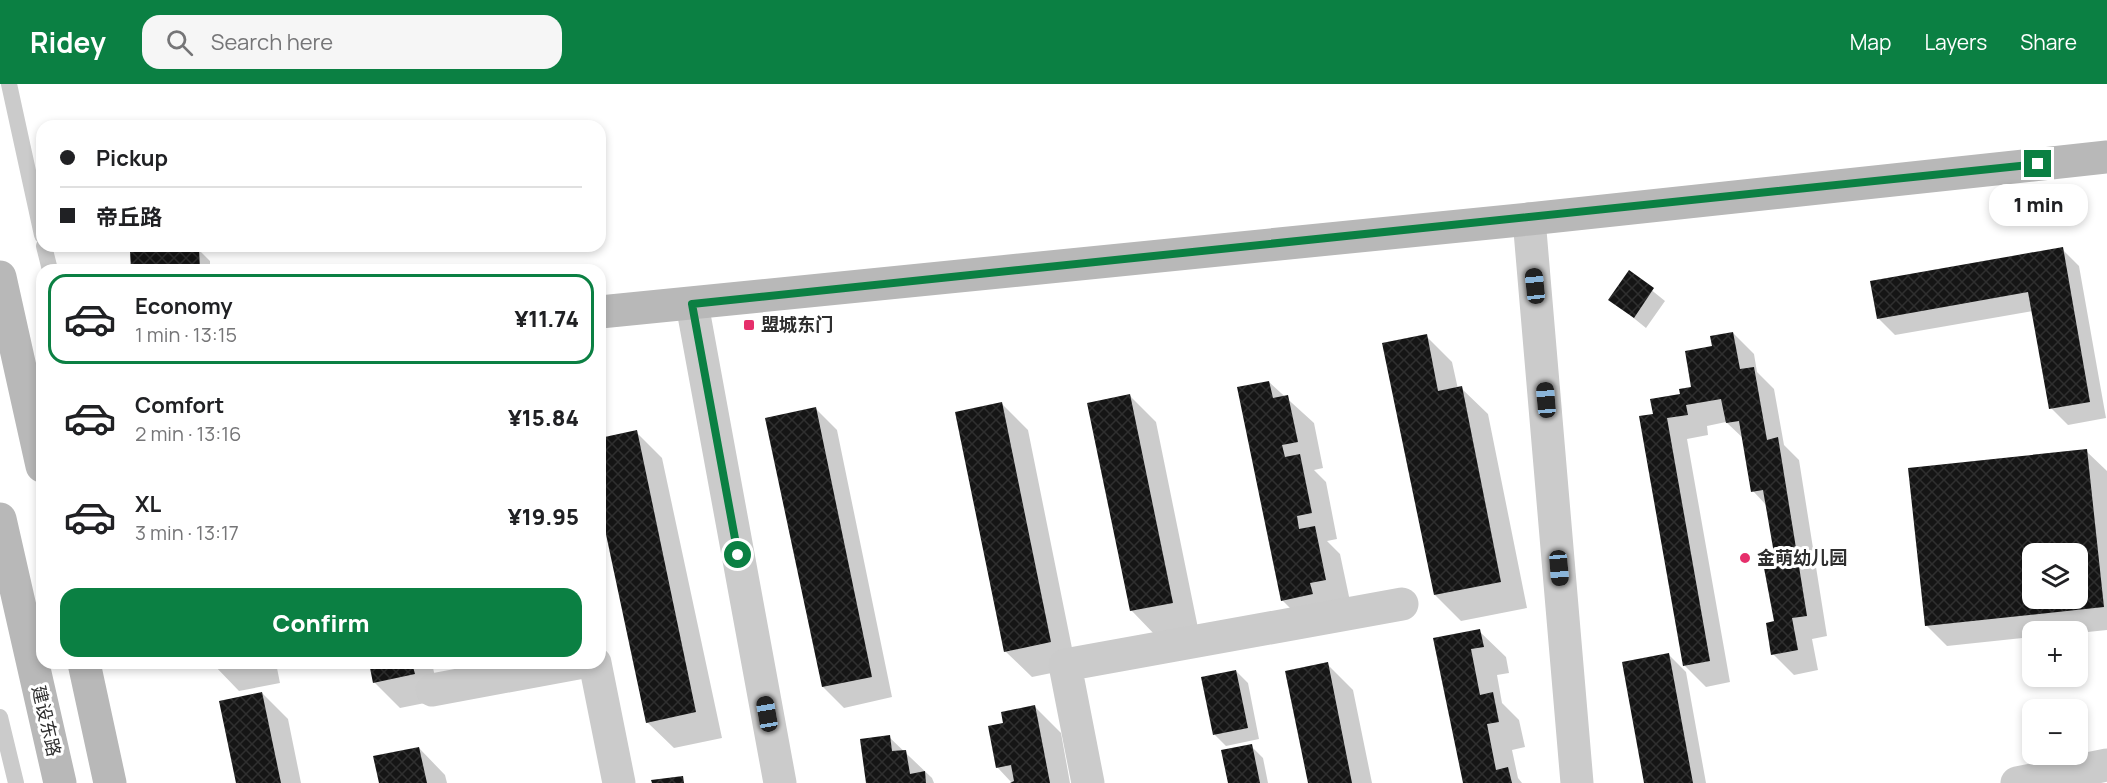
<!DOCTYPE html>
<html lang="en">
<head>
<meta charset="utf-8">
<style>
  body { margin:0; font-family:Manrope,"Noto Sans SC",sans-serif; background:#f6f6f6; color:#202124; height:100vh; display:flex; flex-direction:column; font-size:22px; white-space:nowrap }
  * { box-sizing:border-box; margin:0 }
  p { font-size:20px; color:#757577 }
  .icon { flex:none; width:33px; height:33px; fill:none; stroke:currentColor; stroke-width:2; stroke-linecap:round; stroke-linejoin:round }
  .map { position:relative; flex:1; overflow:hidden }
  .sheet { position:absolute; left:36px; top:180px; width:570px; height:405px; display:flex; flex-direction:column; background:#fff; border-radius:18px; box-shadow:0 3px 9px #0003 }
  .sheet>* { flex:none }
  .top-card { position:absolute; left:36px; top:36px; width:570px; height:132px; border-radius:18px; box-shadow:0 3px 9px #0003; display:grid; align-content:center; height:132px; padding:0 24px; background:#fff }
  .buttons { position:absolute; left:2022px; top:459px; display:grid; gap:12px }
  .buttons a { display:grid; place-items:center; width:66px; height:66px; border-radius:12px; background:#fff; box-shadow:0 3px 9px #0003; font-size:30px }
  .end { position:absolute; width:27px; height:27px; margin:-14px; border:8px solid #0b8043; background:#fff; box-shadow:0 0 0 3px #fff }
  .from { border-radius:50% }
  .bubble { position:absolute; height:42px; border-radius:18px; background:#fff; box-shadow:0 3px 9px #0003; font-size:20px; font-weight:800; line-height:42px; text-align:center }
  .car { position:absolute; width:18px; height:36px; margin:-18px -9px; border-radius:8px; box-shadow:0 0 4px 2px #0007; background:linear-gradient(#222 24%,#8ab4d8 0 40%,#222 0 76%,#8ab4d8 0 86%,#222 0) }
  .top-card b { display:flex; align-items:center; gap:21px; height:57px; font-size:22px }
  .top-card b+b { border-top:2px solid #e0e0e0 }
  .top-card i { width:15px; height:15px; background:#202124 }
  ul { padding:10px 0 0; list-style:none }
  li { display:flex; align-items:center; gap:18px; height:90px; margin:0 12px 9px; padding:0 12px; border:3px solid transparent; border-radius:18px }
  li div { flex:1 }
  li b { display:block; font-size:22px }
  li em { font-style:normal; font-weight:800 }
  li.on { border-color:#0b8043 }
  li>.icon { width:54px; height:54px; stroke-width:1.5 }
  .primary-button { display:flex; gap:12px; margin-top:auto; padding:12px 24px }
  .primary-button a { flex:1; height:69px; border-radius:18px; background:#0b8043; color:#fff; font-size:24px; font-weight:800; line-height:69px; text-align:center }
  header { display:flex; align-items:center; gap:36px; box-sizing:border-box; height:84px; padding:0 30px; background:#0b8043; color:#fff }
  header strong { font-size:28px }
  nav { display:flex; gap:33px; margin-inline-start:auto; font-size:21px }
  .search { width:420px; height:54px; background:#f6f6f6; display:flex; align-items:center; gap:15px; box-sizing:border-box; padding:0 21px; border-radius:18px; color:#757577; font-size:22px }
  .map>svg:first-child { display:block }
  .shadow { fill:#0003; fill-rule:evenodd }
  .building { fill:url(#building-cross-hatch); fill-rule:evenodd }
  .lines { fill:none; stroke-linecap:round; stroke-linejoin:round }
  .lane { stroke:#cbcbcb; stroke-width:16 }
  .street { stroke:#cbcbcb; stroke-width:33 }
  .secondary { stroke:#b8b8b8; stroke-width:33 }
  .route { stroke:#0b8043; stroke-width:8 }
  .poi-dot { fill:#e62f6b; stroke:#fff; stroke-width:2 }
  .labels { text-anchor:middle; stroke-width:6; stroke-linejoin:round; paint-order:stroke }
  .poi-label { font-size:18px; font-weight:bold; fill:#2e2e2e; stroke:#fff; text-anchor:start }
  .street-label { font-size:18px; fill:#2e2e2e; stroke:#fff }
</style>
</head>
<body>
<header>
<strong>Ridey</strong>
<div class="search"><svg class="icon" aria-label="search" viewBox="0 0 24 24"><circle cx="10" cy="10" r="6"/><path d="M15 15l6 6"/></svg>Search here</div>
<nav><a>Map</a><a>Layers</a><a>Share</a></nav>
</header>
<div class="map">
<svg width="2107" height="699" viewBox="0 0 2107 699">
  <defs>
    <pattern id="building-cross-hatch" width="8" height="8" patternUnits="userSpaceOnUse" patternTransform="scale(1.5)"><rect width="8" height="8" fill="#151515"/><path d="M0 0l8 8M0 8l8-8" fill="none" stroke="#2f2f2f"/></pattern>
  </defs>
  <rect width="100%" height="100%" fill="#fff"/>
  <path class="shadow" d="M 198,165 L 210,177 L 210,186 L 133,186 Z
    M 2062,165 L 2079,182 L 2106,334 L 2068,341 L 2051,324 L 2033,227 L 1895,251 L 1878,234 Z
    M 1629,188 L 1665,217 L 1646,244 L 1610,215 Z
    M 1733,249 L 1754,270 L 1757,288 L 1774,305 L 1784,361 L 1799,376 L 1827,552 L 1812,555 L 1818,586 L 1794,591 L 1773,570 L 1778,483 L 1768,423 L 1753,407 L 1744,355 L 1726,338 L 1707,342 L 1708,351 L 1687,355 L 1730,598 L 1706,603 L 1685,582 L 1641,334 L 1655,331 L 1693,305 L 1714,263 Z
    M 1426,252 L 1452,278 L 1458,305 L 1461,304 L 1488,330 L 1527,524 L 1461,537 L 1435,511 Z
    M 1269,298 L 1314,339 L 1323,384 L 1314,386 L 1326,398 L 1337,455 L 1327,457 L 1340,470 L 1351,522 L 1308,542 L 1282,516 Z
    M 1130,312 L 1156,338 L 1198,544 L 1157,553 L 1131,526 Z
    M 1002,320 L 1028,346 L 1076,584 L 1032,593 L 1005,567 Z
    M 816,325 L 837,346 L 892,613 L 844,624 L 823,603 Z
    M 636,348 L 662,374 L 722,654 L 674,664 L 647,638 L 600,415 L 600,355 Z
    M 2086,367 L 2107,387 L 2107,546 L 2078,549 L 2032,548 L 2032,553 L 1947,562 L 1926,541 ZM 2032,470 L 2078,470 L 2078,514 L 2032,514 Z
    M 1479,547 L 1506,573 L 1509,589 L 1497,591 L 1502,619 L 1519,636 L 1525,663 L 1512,666 L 1518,694 L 1522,699 L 1464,699 L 1435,556 Z
    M 1669,571 L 1686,588 L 1706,699 L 1645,699 Z
    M 212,579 L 276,579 L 280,599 L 239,607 Z
    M 370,579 L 432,579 L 440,616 L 400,624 L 374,598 Z
    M 1327,580 L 1353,606 L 1372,699 L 1309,699 Z
    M 1236,587 L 1248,599 L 1259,655 L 1226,662 L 1214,650 Z
    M 262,609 L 288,635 L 301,699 L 238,699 Z
    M 1035,623 L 1061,649 L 1070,699 L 1012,699 L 997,683 L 1005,640 Z
    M 889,653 L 932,694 L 934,699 L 867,699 Z
    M 1251,662 L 1263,674 L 1268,699 L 1229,699 Z
    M 419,664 L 445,691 L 447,699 L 380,699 Z"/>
  <path class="building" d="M 2063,163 L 2090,318 L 2049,325 L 2028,208 L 1877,235 L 1870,197 Z
    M 199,164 L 200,186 L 131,186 L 130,167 Z
    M 1629,186 L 1654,204 L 1634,234 L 1608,216 Z
    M 1733,248 L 1740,285 L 1754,283 L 1767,356 L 1778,353 L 1807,532 L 1792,534 L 1798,566 L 1771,571 L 1766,539 L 1774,537 L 1764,484 L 1776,481 L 1763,406 L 1751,408 L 1739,337 L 1726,339 L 1721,315 L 1686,321 L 1688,331 L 1667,334 L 1710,577 L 1683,582 L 1639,332 L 1653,330 L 1650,315 L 1680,310 L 1679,305 L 1691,303 L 1685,267 L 1712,262 L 1710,252 Z
    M 1427,250 L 1438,307 L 1462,302 L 1501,498 L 1434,511 L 1382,259 Z
    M 1269,297 L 1273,314 L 1288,311 L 1298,358 L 1282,361 L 1285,373 L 1300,370 L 1312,429 L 1297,432 L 1299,445 L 1315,442 L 1326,496 L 1310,499 L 1313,510 L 1281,517 L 1237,303 Z
    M 1130,310 L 1173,519 L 1130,527 L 1087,319 Z
    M 1002,318 L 1051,558 L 1004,568 L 955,328 Z
    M 816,323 L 872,593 L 822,603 L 765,334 Z
    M 637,346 L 696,628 L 646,639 L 600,422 L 600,354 Z
    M 2087,365 L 2104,523 L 1925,542 L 1908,384 ZM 2032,470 L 2078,470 L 2078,514 L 2032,514 Z
    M 1480,545 L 1484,563 L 1471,565 L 1480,611 L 1493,608 L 1499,638 L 1487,640 L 1496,686 L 1508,683 L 1512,699 L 1463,699 L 1433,554 Z
    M 1669,569 L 1693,699 L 1644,699 L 1622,578 Z
    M 1328,578 L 1352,699 L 1308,699 L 1285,587 Z
    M 369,579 L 412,579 L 415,590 L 373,599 Z
    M 1236,586 L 1248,644 L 1213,651 L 1201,593 Z
    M 262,608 L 281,699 L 236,699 L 219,617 Z
    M 1035,621 L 1050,699 L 1010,699 L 1014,697 L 1011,681 L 996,684 L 988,642 L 1003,639 L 1001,628 Z
    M 890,651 L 892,667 L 906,666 L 910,690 L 925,687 L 926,699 L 866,699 L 860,655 Z
    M 1252,660 L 1260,699 L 1228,699 L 1221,666 Z
    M 419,663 L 427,699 L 379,699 L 373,672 Z
    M 683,692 L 684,699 L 652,699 L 651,696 Z"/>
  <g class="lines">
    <path class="lane" d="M 9,0 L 42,151
      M 44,162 L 50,186
      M 0,633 L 16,699"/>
    <path class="street" d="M 1529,135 L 1577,699
      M 692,220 L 780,699
      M 595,579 L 619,699
      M 432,606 L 578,579
      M 1088,699 L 1065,581 L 1402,520
      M 2017,699 L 2107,681"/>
    <path class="secondary" d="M 0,193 L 42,382
      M 600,228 L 1529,135 L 2107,73
      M 0,435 L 60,699
      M 84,579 L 110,699"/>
  </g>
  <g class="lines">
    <path class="route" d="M 738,471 L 692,220 L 2038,80"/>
  </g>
  <g class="poi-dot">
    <rect x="743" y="235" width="12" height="12" rx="3"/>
    <circle cx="1745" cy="474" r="6"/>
  </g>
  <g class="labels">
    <g class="poi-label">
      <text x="761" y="247">盟城东门</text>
      <text x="1757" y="480">金萌幼儿园</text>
    </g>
    <g class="street-label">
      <text transform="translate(46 637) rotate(77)" y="6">建设东路</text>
    </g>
  </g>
</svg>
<div class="buttons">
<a><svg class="icon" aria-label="layers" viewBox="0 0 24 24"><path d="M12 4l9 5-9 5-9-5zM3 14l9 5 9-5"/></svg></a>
<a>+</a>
<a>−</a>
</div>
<i class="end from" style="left:738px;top:471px"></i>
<i class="end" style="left:2038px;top:80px"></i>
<div class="bubble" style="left:1989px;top:100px;width:99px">1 min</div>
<i class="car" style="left:1535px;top:202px;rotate:354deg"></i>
<i class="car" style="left:1546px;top:316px;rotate:355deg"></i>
<i class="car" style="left:1559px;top:484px;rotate:175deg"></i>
<i class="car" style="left:767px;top:630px;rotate:350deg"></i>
<div class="top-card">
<b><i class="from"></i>Pickup</b>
<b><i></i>帝丘路</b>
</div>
<section class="sheet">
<ul>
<li class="on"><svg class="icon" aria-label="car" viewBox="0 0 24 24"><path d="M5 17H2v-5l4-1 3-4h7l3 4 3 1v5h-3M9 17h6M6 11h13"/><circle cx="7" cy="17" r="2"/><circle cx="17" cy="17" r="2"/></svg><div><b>Economy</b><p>1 min · 13:15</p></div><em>¥11.74</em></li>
<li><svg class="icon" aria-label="car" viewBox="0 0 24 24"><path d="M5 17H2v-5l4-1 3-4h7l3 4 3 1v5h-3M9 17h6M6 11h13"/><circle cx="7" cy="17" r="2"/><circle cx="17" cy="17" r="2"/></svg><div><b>Comfort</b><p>2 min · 13:16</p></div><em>¥15.84</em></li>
<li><svg class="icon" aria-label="car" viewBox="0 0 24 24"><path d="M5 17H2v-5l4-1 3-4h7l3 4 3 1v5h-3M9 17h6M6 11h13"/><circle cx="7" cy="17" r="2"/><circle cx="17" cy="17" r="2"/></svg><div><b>XL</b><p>3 min · 13:17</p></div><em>¥19.95</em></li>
</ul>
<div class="primary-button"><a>Confirm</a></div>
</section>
</div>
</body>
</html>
